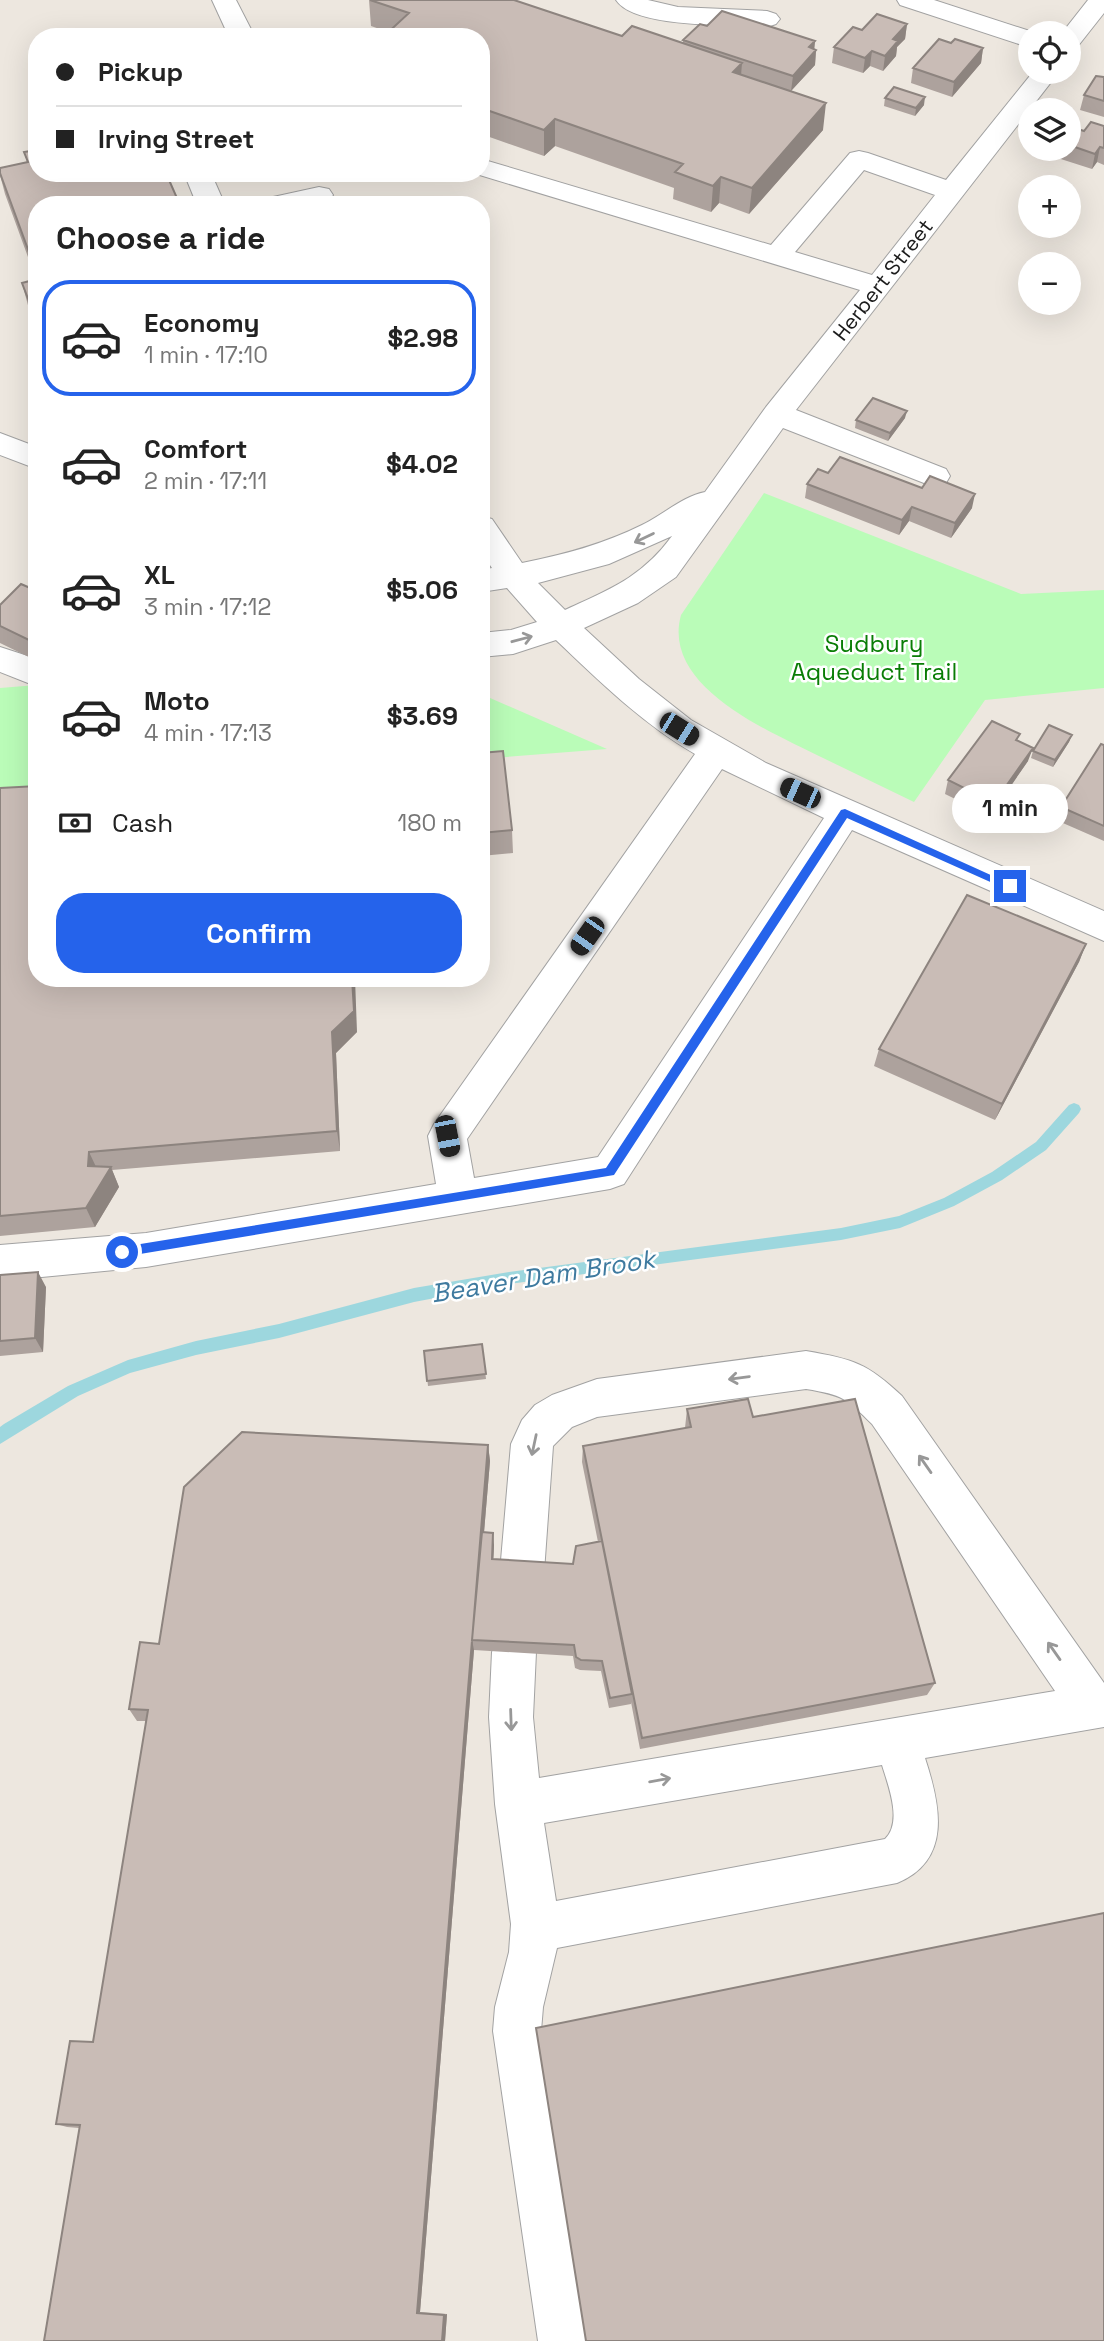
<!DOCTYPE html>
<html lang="en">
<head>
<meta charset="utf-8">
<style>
  body { margin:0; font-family:"Space Grotesk",sans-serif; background:#f6f6f6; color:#222; height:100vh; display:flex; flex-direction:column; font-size:26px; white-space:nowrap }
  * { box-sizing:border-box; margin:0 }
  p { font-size:23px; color:#767676 }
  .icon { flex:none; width:38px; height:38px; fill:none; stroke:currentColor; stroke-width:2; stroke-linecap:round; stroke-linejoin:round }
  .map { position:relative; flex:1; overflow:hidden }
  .drawer { position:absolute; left:28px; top:196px; width:462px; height:791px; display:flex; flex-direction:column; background:#fff; border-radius:28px; box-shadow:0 7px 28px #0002 }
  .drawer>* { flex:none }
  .banner { position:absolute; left:28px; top:28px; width:462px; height:154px; border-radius:28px; box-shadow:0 7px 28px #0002; display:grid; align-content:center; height:154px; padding:0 28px; background:#fff }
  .fabs { position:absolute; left:1018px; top:21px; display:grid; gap:14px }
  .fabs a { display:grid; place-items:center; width:63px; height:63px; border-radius:50%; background:#fff; box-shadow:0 7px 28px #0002; font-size:35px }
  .end { position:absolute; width:32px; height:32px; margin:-16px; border:9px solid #2563eb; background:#fff; box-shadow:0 0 0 4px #fff }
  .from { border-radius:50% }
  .bubble { position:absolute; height:49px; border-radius:24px; background:#fff; box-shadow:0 7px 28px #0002; font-size:23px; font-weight:800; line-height:49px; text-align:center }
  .car { position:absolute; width:21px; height:42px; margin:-21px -10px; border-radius:9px; box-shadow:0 0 5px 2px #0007; background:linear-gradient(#222 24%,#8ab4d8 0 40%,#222 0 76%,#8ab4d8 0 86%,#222 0) }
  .banner b { display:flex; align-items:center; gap:24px; height:66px; font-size:26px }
  .banner b+b { border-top:2px solid #e0e0e0 }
  .banner i { width:18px; height:18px; background:#222 }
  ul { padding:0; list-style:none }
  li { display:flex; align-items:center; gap:21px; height:116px; margin:0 14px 10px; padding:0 14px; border:4px solid transparent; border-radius:28px }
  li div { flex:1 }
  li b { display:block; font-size:26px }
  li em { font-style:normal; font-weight:800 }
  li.on { border-color:#2563eb }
  li>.icon { width:63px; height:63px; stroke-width:1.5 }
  h2 { padding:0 28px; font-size:32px; line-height:84px }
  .pay { display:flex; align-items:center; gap:18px; height:77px; padding:0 28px; font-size:26px }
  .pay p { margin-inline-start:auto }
  .primary-button { display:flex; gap:14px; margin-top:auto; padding:14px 28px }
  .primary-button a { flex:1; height:80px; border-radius:28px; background:#2563eb; color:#fff; font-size:28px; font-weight:800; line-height:80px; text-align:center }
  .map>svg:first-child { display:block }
  .park { fill:#bafcb8 }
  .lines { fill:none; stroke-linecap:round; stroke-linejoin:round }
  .stream { fill:#9dd7de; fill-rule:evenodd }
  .minor-casing { stroke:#a2a2a2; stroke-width:2 }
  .minor { fill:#fff; fill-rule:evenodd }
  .wall { fill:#ada29d }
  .shaded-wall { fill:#8d847f }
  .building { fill:#c9bcb6; stroke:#8d847f; stroke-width:2 }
  .oneway { stroke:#989898 }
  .route { fill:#2563eb }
  .labels { text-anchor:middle; stroke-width:5; stroke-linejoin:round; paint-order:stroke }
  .far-street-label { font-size:21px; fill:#1b1b1b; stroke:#fff }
  .park-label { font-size:24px; fill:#097d05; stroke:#fff }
  .water-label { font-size:26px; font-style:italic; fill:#3e7a9f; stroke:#fff }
</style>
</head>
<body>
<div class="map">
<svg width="1104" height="2341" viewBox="0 0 1104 2341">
  <rect width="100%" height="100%" fill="#ede7df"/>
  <path class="park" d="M 764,493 L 1021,594 L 1104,590 L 1104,688 L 985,700 L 914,802 C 883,787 852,772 821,757 C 771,732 661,687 681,615 Z
    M 37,685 L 37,793 L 0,796 L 0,688 Z
    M 481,694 L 607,749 L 481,759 Z"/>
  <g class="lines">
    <path class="stream" d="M 1074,1103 L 1079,1105 L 1081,1109 L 1079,1113 L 1046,1150 L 1002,1180 L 954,1206 L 900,1228 L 841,1240 L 509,1284 L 414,1302 L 279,1338 L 196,1355 L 130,1373 L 78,1396 L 0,1444 L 0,1427 L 4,1424 L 68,1386 L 128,1360 L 196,1341 L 279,1324 L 414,1288 L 509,1272 L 841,1228 L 899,1216 L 944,1198 L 992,1172 L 1036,1142 L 1069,1105 Z"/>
    <g class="minor-casing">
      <path id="minor" d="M 212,0 L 236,0 L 255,37 L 229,37 Z
        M 616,0 L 648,0 L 678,7 L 767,11 L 776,14 L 780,19 L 776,24 L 767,27 C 733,24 635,29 616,0 Z
        M 897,0 L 934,0 L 1036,33 L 1031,33 L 1031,48 L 900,5 Z
        M 1088,0 L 1104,0 L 1104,13 L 1078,46 L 1069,49 L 1069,33 L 1062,33 Z
        M 1033,72 L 1059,72 L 796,410 L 946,469 L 950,476 L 946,483 L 935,486 L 924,483 L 783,428 L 676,577 L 638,603 L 584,628 L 639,679 L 691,720 L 766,763 L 1104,911 L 1104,941 L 852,830 L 624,1184 L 610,1189 L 146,1267 L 0,1281 L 0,1245 L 146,1233 L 436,1184 L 428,1136 L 434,1124 L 695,754 C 643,724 600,682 556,640 L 513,654 L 481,657 L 481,633 L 511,630 L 537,622 L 507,588 L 481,592 L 481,570 L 492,568 L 481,552 L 481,516 L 492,519 L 522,563 C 563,555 604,544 642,525 C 663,515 683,496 705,492 L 766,407 L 860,290 L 473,173 L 481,173 L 481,159 L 771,245 L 850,153 L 859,151 L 868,153 L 946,180 ZM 864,170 L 935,195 L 872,275 L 795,252 ZM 672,536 C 641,578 610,589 565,610 L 538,583 L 609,564 ZM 722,769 L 824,818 L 598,1157 L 474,1178 L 467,1139 Z
        M 184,173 L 211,173 L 225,205 L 197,205 Z
        M 319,187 L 329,189 L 333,195 L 329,201 L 313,205 L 261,205 L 264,199 Z
        M 0,433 L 37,447 L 37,469 L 0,455 Z
        M 0,647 L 37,659 L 37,683 L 28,683 L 0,672 Z
        M 806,1351 C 853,1359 867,1363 902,1396 L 1104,1683 L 1104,1727 L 925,1758 C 940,1804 953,1860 897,1883 L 557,1948 L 543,2007 L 541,2031 L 590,2341 L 538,2341 L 493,2031 L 495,2007 L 509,1952 L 511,1924 L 495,1804 L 489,1717 L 492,1652 L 498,1637 L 514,1630 L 530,1637 L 536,1652 L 533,1717 L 539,1778 L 1055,1691 L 872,1424 C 846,1398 843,1395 806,1389 L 597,1417 L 572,1427 L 553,1446 L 544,1572 L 537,1587 L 522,1593 L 507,1587 L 500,1572 L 511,1444 L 522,1420 L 535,1405 L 552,1395 L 597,1379 ZM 882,1765 C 888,1785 903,1822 885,1839 L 556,1901 L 544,1823 Z"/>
    </g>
    <use href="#minor" class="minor"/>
  </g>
  <path class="wall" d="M 369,0 L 622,36 L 683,43 L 683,40 L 707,26 L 815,41 L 814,49 L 816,50 L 815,65 L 791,91 L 741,75 L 823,130 L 749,214 L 719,203 L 711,212 L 673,199 L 674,188 L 555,146 L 544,156 L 481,134 L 481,37 L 388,32 L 371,26 Z
    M 907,24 L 905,39 L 897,47 L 896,56 L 883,71 L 870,66 L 863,73 L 832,63 L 834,47 L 862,30 Z
    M 951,43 L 983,48 L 981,63 L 952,97 L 911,83 L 913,68 Z
    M 1104,77 L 1104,117 L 1080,110 L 1084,95 Z
    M 885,98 L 924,105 L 915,116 L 884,106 Z
    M 1069,126 L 1084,131 L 1104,126 L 1104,165 L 1097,162 L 1092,169 L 1042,153 L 1043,149 L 1069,149 Z
    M 37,150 L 37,331 L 29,309 L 22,283 L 36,279 L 5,194 L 0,175 L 0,168 L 27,162 L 24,152 Z
    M 905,418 L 888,441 L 855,428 L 856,420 Z
    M 828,473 L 972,508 L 951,538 L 909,521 L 899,535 L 805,498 L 807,484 Z
    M 37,591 L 37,661 L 0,643 L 0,605 Z
    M 1072,735 L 1069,742 L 1053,767 L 1031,758 L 1033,751 Z
    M 1018,741 L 1028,761 L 990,816 L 945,794 L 948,780 Z
    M 1104,745 L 1104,841 L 1056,820 L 1061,807 Z
    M 481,753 L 512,830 L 513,853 L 481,856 Z
    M 0,788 L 357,1032 L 336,1053 L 340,1151 L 112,1170 L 119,1187 L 95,1227 L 0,1236 Z
    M 1086,944 L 1079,962 L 995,1120 L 874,1066 L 879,1049 Z
    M 0,1275 L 46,1287 L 43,1352 L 0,1356 Z
    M 482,1344 L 486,1379 L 428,1386 L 424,1351 Z
    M 687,1409 L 753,1417 L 935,1683 L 927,1695 L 640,1749 L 631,1702 L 631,1704 L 609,1708 L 601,1671 L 580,1670 L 575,1668 L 573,1656 L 474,1650 L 420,2312 L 447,2314 L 445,2341 L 79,2128 L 67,2127 L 56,2124 L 93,2042 L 146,1721 L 137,1721 L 129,1709 L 159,1644 L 488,1445 L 490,1461 L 484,1532 L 494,1545 L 493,1559 L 573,1564 L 598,1542 L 582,1462 L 583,1446 L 685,1428 Z"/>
  <path class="shaded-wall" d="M 907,24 L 905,39 L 897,47 L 896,56 L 883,71 L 885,56 L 893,39 Z
    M 815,41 L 814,52 L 816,50 L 815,65 L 791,91 L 793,76 L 809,47 Z
    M 983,48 L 981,63 L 952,97 L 954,82 Z
    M 872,51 L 870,66 L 863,73 L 865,58 Z
    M 742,63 L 740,89 L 733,72 Z
    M 925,97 L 924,105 L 915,116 L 916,108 Z
    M 826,103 L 823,130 L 749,214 L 752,188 Z
    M 555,119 L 555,146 L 544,156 L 544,130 Z
    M 1100,147 L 1097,162 L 1092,169 L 1095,154 Z
    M 721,177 L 719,203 L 711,212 L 713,186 Z
    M 37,308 L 37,329 L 32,309 Z
    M 907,411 L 905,418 L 888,441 L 890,433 Z
    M 975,494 L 972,508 L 951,538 L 955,523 Z
    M 912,507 L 909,521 L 899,535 L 902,520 Z
    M 1072,735 L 1069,742 L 1053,767 L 1055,760 Z
    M 1033,748 L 1028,761 L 990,816 L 994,803 Z
    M 1086,944 L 1079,962 L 995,1120 L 1002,1104 Z
    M 352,978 L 355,978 L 357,1032 L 336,1053 L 340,1151 L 337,1131 L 332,1032 Z
    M 89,1152 L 98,1171 L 88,1166 Z
    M 111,1167 L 119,1187 L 95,1227 L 86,1208 Z
    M 38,1272 L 46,1287 L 43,1352 L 35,1338 Z
    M 488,1445 L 490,1461 L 475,1640 L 472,1640 L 474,1650 L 420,2312 L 417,2313 Z
    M 493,1533 L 494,1545 L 493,1570 L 492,1559 Z
    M 447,2314 L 445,2341 L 442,2341 L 444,2315 Z"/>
  <path class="building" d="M 370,0 L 514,0 L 622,36 L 632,26 L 742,63 L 733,72 L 826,103 L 752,188 L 721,177 L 713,186 L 675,172 L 683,164 L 555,119 L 544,130 L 481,108 L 481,37 L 383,37 L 409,13 Z
    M 722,11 L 815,41 L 809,47 L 816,50 L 793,76 L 683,40 L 700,24 L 707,26 Z
    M 877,14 L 907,24 L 893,39 L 898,41 L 885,56 L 872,51 L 865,58 L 834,47 L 853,27 L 862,30 Z
    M 939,39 L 951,43 L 955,39 L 983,48 L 954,82 L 913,68 Z
    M 1096,76 L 1104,77 L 1104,101 L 1084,95 Z
    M 894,87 L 925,97 L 916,108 L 885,98 Z
    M 1091,122 L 1104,126 L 1104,148 L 1100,147 L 1095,154 L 1069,145 L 1069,126 L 1084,131 Z
    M 37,150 L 37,173 L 166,173 L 180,205 L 37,205 L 37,274 L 0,173 L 0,168 L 28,162 L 24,152 Z
    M 37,279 L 37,308 L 32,309 L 22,283 Z
    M 873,398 L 907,411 L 890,433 L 856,420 Z
    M 840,457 L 922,488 L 930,476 L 975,494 L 955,523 L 912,507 L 902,520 L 807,484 L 818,469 L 828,473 Z
    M 21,584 L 37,591 L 37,642 L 33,642 L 0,626 L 0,605 Z
    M 992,721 L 1020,734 L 1016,740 L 1033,748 L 994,803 L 948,780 Z
    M 1049,725 L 1072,735 L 1055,760 L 1033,751 Z
    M 1101,744 L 1104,745 L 1104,826 L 1061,807 Z
    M 503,751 L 512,830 L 481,833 L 481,753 Z
    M 37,786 L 37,978 L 352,978 L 354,1011 L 332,1032 L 337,1131 L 89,1152 L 88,1166 L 111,1167 L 86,1208 L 0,1216 L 0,788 Z
    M 967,895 L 1086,944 L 1002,1104 L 879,1049 Z
    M 38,1272 L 35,1338 L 0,1341 L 0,1275 Z
    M 482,1344 L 486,1374 L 427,1381 L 424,1351 Z
    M 748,1399 L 753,1417 L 855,1399 L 935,1683 L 642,1738 L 583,1446 L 691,1427 L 687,1409 Z
    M 242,1432 L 488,1445 L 417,2313 L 444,2315 L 442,2341 L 44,2341 L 80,2125 L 56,2124 L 70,2041 L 93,2042 L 148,1710 L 129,1709 L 140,1642 L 159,1644 L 184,1487 Z
    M 482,1532 L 493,1533 L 492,1559 L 573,1564 L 576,1546 L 602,1541 L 632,1694 L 610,1698 L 602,1661 L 581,1660 L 576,1657 L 574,1645 L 472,1640 Z
    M 1104,1913 L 1104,2341 L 586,2341 L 536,2028 Z"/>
  <defs><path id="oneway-shaft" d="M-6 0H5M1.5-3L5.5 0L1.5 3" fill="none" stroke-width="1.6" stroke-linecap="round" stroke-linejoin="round" transform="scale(1.75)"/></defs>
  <g class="oneway">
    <use href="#oneway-shaft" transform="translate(644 538) rotate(154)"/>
    <use href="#oneway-shaft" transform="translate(522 639) rotate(-15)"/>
    <use href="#oneway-shaft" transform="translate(739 1378) rotate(172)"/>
    <use href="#oneway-shaft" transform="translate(534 1445) rotate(102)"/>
    <use href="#oneway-shaft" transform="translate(925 1464) rotate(-125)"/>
    <use href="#oneway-shaft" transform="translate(1054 1651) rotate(-125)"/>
    <use href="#oneway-shaft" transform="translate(511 1720) rotate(88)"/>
    <use href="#oneway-shaft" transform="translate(660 1780) rotate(-10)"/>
  </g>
  <path class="route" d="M 845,809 L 1015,886 L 1013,889 L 1006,889 L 847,818 L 614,1175 L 122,1257 L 118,1256 L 116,1252 L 122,1247 L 606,1168 L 841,810 Z"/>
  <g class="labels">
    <g class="far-street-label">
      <text transform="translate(883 280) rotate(-52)" y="7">Herbert Street</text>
    </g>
    <g class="park-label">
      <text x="874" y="652">Sudbury<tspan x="874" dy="28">Aqueduct Trail</tspan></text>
    </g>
    <g class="water-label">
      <text transform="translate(543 1276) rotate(-9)" y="9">Beaver Dam Brook</text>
    </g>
  </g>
</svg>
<div class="fabs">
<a><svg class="icon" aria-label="locate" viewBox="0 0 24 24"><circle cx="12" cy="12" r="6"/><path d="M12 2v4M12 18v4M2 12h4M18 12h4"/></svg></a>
<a><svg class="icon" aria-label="layers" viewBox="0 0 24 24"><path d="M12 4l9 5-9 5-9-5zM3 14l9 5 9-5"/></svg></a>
<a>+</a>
<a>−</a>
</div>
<i class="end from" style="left:122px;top:1252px"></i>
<i class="end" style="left:1010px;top:886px"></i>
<div class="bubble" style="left:952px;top:784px;width:116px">1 min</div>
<i class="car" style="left:679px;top:729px;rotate:122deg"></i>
<i class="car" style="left:800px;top:793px;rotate:294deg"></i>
<i class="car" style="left:587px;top:936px;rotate:215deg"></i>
<i class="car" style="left:447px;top:1136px;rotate:169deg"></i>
<div class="banner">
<b><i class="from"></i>Pickup</b>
<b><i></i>Irving Street</b>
</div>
<section class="drawer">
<h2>Choose a ride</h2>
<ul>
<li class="on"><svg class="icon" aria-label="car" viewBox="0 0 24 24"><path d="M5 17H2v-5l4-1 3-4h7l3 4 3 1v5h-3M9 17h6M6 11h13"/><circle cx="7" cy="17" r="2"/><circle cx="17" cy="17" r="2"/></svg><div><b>Economy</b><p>1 min · 17:10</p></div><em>$2.98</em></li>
<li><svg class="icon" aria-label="car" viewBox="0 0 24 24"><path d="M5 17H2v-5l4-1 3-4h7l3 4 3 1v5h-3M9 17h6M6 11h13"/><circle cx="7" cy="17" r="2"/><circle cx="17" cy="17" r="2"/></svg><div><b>Comfort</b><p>2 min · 17:11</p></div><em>$4.02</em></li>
<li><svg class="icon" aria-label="car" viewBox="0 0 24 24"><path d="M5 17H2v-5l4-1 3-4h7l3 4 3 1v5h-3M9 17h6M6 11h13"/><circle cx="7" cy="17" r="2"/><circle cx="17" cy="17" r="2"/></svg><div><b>XL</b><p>3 min · 17:12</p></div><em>$5.06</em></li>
<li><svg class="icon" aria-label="car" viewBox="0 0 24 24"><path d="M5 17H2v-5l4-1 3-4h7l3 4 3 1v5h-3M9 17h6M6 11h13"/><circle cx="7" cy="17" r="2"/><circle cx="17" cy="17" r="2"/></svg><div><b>Moto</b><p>4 min · 17:13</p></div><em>$3.69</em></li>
</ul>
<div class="pay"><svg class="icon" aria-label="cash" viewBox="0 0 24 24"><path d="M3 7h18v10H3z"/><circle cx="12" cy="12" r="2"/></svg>Cash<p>180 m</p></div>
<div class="primary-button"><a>Confirm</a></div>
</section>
</div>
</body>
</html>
